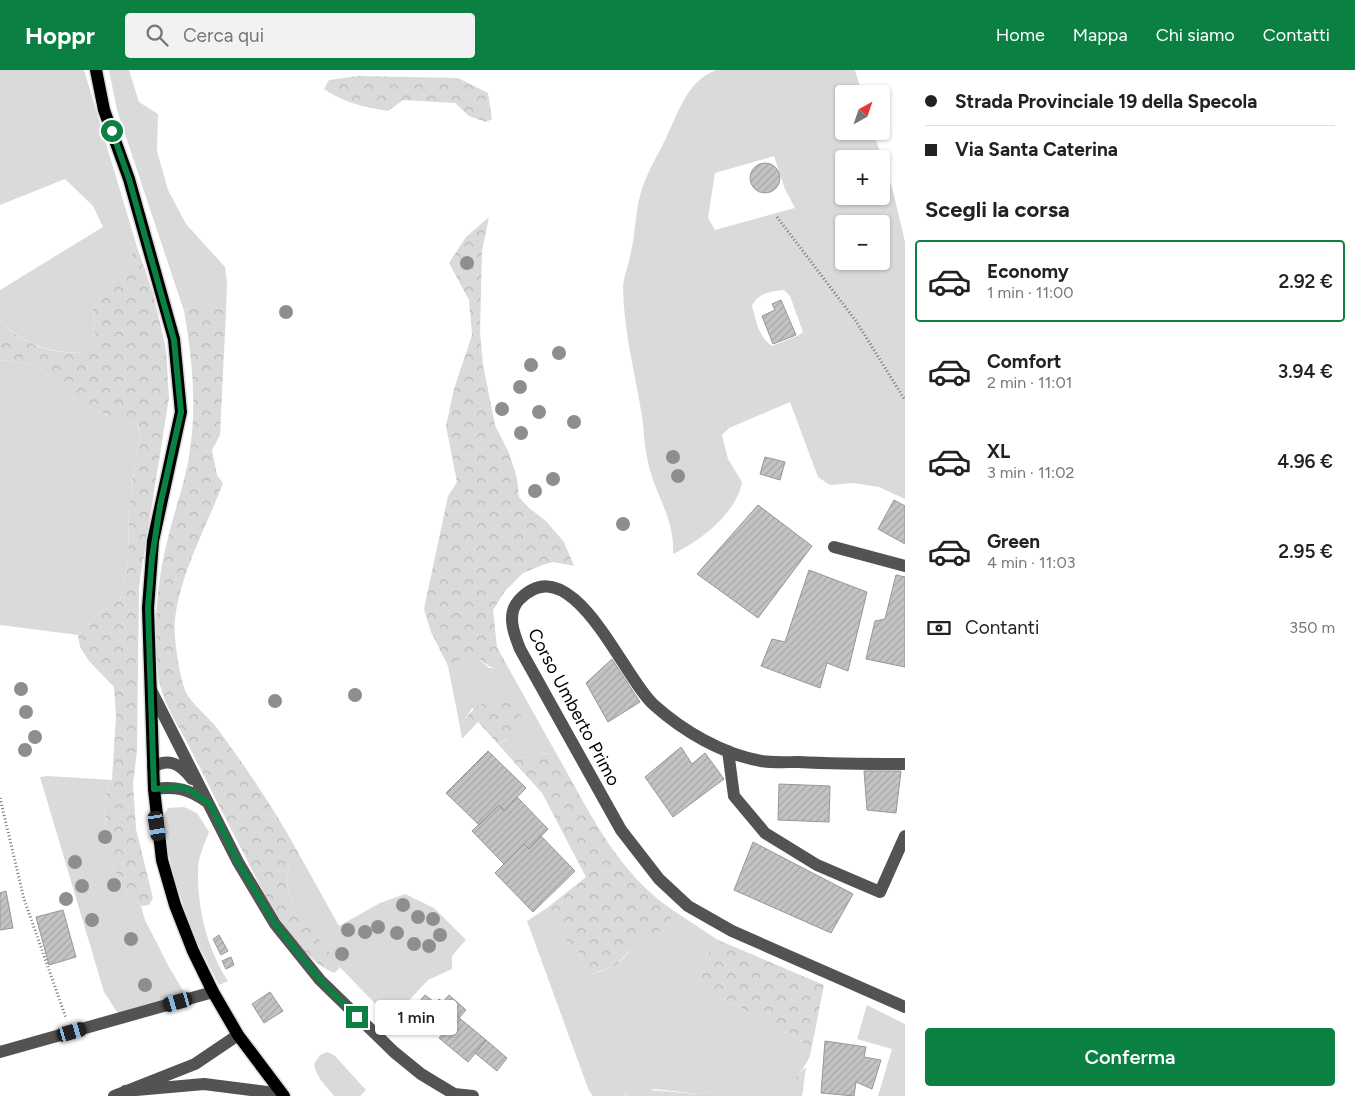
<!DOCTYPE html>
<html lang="it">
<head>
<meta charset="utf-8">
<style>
  body { margin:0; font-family:Figtree,sans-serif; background:#f2f2f2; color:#222; height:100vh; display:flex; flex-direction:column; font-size:19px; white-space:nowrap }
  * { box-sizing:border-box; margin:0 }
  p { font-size:16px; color:#767676 }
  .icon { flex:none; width:28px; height:28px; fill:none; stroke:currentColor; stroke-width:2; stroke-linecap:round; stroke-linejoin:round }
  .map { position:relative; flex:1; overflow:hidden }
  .panel { display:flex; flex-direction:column; background:#fff; width:450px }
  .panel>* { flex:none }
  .guide { display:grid; align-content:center; height:110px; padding:0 20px; background:#fff }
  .needle { width:32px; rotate:40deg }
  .tools { position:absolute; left:835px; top:15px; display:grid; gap:10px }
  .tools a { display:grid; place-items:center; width:55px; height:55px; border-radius:5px; background:#fff; box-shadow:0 1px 4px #0004; font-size:25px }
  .end { position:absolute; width:22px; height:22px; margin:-11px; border:6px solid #0b8043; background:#fff; box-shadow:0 0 0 2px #fff }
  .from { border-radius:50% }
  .bubble { position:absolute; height:35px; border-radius:5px; background:#fff; box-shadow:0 1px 4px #0004; font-size:16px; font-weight:600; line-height:35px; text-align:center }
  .car { position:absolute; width:15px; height:30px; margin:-15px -8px; border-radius:6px; box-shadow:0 0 4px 1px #0007; background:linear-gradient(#222 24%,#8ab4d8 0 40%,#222 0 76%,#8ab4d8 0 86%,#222 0) }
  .guide b { display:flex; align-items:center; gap:18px; height:48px; font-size:19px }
  .guide b+b { border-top:1px solid #e0e0e0 }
  .guide i { width:12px; height:12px; background:#222 }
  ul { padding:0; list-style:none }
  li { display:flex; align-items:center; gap:15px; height:82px; margin:0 10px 8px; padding:0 10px; border:2px solid transparent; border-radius:5px }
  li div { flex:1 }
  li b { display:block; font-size:19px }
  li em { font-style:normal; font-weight:600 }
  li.on { border-color:#0b8043 }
  li>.icon { width:45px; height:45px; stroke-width:1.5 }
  h2 { padding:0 20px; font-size:22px; line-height:60px }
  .pay { display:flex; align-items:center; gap:12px; height:55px; padding:0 20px; font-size:19px }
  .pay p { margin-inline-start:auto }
  .button { display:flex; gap:10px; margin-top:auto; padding:10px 20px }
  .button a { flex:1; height:58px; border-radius:5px; background:#0b8043; color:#fff; font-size:20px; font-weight:600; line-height:58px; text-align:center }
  header { display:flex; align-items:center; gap:30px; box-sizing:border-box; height:70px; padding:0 25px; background:#0b8043; color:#fff }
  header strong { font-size:24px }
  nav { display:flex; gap:28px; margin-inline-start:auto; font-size:18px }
  .search { width:350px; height:45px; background:#f2f2f2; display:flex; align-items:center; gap:12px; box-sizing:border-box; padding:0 18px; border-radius:5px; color:#767676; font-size:19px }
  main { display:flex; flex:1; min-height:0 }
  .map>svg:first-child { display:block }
  .green { fill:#dadada; fill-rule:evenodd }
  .forest { fill:url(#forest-crowns) }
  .building { fill:url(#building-hatch); stroke:#979797 }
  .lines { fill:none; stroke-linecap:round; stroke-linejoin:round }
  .major-casing { stroke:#dbdbdb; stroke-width:15 }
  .path { stroke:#757575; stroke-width:3; stroke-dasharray:1 2.5; stroke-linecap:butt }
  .minor { stroke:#535353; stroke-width:12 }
  .major { stroke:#000; stroke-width:12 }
  .tree { fill:#8e8e8e }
  .route { stroke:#0b8043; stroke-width:6 }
  .labels { text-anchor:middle; stroke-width:4.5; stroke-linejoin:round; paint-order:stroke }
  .street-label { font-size:18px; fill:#000; stroke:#fff }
</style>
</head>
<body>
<header>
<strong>Hoppr</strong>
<div class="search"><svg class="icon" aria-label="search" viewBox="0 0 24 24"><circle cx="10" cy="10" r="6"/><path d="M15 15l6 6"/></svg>Cerca qui</div>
<nav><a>Home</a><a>Mappa</a><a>Chi siamo</a><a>Contatti</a></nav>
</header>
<main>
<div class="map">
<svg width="905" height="1026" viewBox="0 0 905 1026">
  <defs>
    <pattern id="forest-crowns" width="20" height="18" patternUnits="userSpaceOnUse" patternTransform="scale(1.25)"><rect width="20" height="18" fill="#dadada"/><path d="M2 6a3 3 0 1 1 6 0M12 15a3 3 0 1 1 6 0" fill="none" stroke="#b9b9b9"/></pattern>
    <pattern id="building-hatch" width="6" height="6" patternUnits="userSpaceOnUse" patternTransform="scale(1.25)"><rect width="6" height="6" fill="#c3c3c3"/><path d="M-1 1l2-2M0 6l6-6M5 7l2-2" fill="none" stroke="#a6a6a6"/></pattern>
  </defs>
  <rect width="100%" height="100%" fill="#fff"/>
  <path class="green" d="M 0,0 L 84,0 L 137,177 L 93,239 L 95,263 L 82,282 C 47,284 27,274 0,252 L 0,220 L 103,157 L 93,136 L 65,109 L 0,135 Z
    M 109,0 L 129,0 L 139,32 L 158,44 L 157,81 L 168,120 L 186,154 L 225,197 L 227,213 L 226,241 C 214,235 196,231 184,241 L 117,40 Z
    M 716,0 L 855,0 L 862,24 L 844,24 L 844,61 L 873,61 L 893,121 L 905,172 L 905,429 L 879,417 L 853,413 L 830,415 L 818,407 L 790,332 L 729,358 L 722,365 L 728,389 L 742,412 C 737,443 700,471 673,484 C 675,446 653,423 647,387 C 644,374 644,360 642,346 C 635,303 624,263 623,219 C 623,207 629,194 631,182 C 635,165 635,147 639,130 C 644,107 656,89 666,68 C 679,42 686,12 716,0 ZM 774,86 L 785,119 L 795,138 L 715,160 L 708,148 L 715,103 ZM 844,89 L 881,89 L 881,126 L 844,126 ZM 844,154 L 881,154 L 881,191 L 844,191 ZM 784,220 L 790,226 L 803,262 L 797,266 L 772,276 C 759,268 756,250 752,236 C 758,223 771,221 784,220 Z
    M 0,290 L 34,294 L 59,313 L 70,327 L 109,347 L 137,354 L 140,365 L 129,434 L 128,490 L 120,530 L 98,544 L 78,565 L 0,555 Z
    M 472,583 L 489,598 L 509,599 L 556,683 L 536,684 L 513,691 L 498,674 L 507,670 L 472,638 L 460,657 L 448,596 Z
    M 48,706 L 112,710 L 106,721 L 105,735 L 107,786 L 126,822 L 141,836 L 145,850 L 169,897 L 187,927 L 119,945 L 104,922 L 40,707 Z
    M 184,737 L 197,743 L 209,762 C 205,773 198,787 198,799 C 197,837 207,879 228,911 L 219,915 L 193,864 L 174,807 L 161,751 L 168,738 Z
    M 300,786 L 339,856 L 380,833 L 405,824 L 434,838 L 466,870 L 452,886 L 452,899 L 428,910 L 398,942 L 387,946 L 330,887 L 291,831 L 287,812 L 289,796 Z
    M 547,838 L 567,872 L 578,882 L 586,900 L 592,904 C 603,901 619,895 626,885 C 630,881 631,877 636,873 C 652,859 664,864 674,841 L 718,870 L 707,885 L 698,916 L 801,970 L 810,986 C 805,998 788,1019 776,1026 L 723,1026 L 715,1022 L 698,1024 L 655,1019 L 625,1024 L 622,1026 L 593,1026 L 589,1021 L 527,851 Z
    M 867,935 L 905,954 L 905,1026 L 878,1026 L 892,979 L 857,969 Z
    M 327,982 L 334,985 L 366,1020 L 360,1026 L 334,1026 C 326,1016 316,1007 314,994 L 320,985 Z"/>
  <path class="forest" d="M 358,6 L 458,8 L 488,23 L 492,49 L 486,52 L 469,46 L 455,33 L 403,30 L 388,41 C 364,37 344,33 324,19 L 329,10 Z
    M 489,147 L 482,181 L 480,262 L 483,295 L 495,355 L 509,383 L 517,408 L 519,427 L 529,438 L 546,451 L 564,472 L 574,496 L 553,492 L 542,495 L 523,503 L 505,521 L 493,540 L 497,577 L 509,599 C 490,602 486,592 472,584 L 448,596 L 431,562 L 424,539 L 448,426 L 457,412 L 446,356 L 454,319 L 472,265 L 469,230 L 449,193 L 466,167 Z
    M 137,177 L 153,223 L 166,279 L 169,328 L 139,516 L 137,681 L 133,714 L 136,759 L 153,828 L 149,835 L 141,836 L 126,822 L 107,786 L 105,735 L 106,721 L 112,710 L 116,646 L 114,617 L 89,591 L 80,577 L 78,565 L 98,544 L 120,530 L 128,490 L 129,434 L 140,365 L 137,354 L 109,347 L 70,327 L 59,313 L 34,294 L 0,290 L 0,252 C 26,274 48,285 82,282 L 95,263 L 93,239 Z
    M 204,232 L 226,241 L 220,365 L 212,380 L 217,405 L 223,413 C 206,458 181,501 175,549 C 173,567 179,603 185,620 C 191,634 208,646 217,658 C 247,699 276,741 300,786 L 289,796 L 287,812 L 291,831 L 340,898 L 334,903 C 293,885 263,822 244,784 C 225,748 207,712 189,676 C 179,657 165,636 160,615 C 151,576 157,510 167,472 C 174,441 186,411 190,380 C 197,332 192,288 184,241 L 197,233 Z
    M 498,629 L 506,631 L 521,644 C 520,660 512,668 498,674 L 478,652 L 462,669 L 460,657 C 470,641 478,632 498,629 Z
    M 556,683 C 590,742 616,802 674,841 L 669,853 L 663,859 L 637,872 L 616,895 L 592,904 L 586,900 L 578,882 L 567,872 L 547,838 L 586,807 L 542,723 L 513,691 L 536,684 Z
    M 718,870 L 824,915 L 810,986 L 801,970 L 698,916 L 707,885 Z
    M 806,997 L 802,1026 L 776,1026 C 788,1019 795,1006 806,997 Z
    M 638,1019 L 698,1024 L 716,1022 L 723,1026 L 622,1026 Z"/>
  <path class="building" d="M750 108a15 15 0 1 1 30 0a15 15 0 1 1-30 0Z
    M 781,230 L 796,265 L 773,274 L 762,246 L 775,240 L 772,234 Z
    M 765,387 L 785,392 L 780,410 L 760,404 Z
    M 894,430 L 905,436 L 905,474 L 878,459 Z
    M 758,435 L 812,476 L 758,548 L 697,504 Z
    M 809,500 L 867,522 L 848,601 L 827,593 L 820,618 L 761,596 L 772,569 L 785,572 Z
    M 896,505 L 905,507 L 905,597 L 866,589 L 875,551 L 885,549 Z
    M 612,589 L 640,632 L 608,652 L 586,613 Z
    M 681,677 L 692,694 L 705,683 L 724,709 L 673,747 L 645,707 Z
    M 488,681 L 526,718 L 504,741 L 499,735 L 479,755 L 446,723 Z
    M 864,701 L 901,701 L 896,743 L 867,740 Z
    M 779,714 L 830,716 L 829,752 L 778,750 Z
    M 517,727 L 548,759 L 529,779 L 524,774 L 504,794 L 472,761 L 499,735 L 504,741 Z
    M 541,766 L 575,801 L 533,842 L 495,803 L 524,774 L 529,779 Z
    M 753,772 L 853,824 L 831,863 L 734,820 Z
    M 6,821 L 13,858 L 0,860 L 0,823 Z
    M 63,840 L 76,887 L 49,895 L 36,847 Z
    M 219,865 L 228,881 L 221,885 L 213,869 Z
    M 231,887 L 234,895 L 226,899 L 222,891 Z
    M 270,922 L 283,941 L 264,953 L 252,934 Z
    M 425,925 L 433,931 L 427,939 L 419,932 Z
    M 449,925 L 466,940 L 459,948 L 457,946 L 445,960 L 426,944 L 439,929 L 443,932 Z
    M 457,946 L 486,970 L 468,992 L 439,968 Z
    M 486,970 L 507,988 L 497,1001 L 475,983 Z
    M 825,971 L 866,977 L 864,987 L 881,990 L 872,1019 L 856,1012 L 854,1026 L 821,1023 Z"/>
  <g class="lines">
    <g class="major-casing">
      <path id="major" d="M 96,0 L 104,40 L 129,109 L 174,269 L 181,342 L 153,471 L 148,538 L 154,719 L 162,790 L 175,835 L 193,881 L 213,922 L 238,965 L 284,1026"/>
    </g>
    <path class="path" d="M 777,147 L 856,251 L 905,330
      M 0,728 L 24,829 L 66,948"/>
    <path class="minor" d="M 834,477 L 905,496
      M 151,620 L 238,792 L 275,854 L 320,910 L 394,982 L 421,1004 L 454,1024 L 473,1026
      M 728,681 L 734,726 L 765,763 L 817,795 L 880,822 L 905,766
      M 905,694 C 870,694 834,694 799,692 C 786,692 773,693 761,691 C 722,684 683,661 654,635 C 623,608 572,474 519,530 C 506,544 514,564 520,579 L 621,760 L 659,809 L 688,836 L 732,861 L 905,937
      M 153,697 C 170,687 181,695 192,709
      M 154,719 C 176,716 189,719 207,732
      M 0,982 L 213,922
      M 125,1021 L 204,1014 L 282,1024
      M 114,1026 L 195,994 L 238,965"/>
    <use href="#major" class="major"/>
  </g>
  <g class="tree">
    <circle cx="467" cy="193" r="7"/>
    <circle cx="286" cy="242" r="7"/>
    <circle cx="559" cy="283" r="7"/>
    <circle cx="531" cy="295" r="7"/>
    <circle cx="520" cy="317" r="7"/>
    <circle cx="502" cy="339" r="7"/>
    <circle cx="539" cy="342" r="7"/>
    <circle cx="574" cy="352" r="7"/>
    <circle cx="521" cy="363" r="7"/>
    <circle cx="673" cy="387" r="7"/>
    <circle cx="678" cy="406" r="7"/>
    <circle cx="553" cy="409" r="7"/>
    <circle cx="535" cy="421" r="7"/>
    <circle cx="623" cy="454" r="7"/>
    <circle cx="21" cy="619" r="7"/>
    <circle cx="355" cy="625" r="7"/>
    <circle cx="275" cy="631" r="7"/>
    <circle cx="26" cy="642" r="7"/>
    <circle cx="35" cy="667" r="7"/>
    <circle cx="25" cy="680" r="7"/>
    <circle cx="105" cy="767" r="7"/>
    <circle cx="75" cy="792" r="7"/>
    <circle cx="114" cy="815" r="7"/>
    <circle cx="82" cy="816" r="7"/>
    <circle cx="66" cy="829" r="7"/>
    <circle cx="403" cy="835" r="7"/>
    <circle cx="418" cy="847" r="7"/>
    <circle cx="433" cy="849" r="7"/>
    <circle cx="92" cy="850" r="7"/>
    <circle cx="378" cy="857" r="7"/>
    <circle cx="348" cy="860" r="7"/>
    <circle cx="365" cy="862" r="7"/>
    <circle cx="397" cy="863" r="7"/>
    <circle cx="440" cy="865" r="7"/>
    <circle cx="131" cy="869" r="7"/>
    <circle cx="414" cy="874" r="7"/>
    <circle cx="429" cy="876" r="7"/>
    <circle cx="342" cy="884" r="7"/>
    <circle cx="145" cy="915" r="7"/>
  </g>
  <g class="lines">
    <path class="route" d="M 112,61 L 129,109 L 174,270 L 181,342 L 160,436 L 152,488 L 148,538 L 154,719 L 180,717 L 191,721 L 210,734 L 238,792 L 275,854 L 320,910 L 357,947"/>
  </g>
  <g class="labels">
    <g class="street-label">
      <text transform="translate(574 637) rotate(62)" y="6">Corso Umberto Primo</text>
    </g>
  </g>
</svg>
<div class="tools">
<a><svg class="needle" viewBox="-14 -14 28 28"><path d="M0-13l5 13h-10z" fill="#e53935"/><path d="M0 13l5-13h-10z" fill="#767676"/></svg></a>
<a>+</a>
<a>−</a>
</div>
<i class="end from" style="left:112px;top:61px"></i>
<i class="end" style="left:357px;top:947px"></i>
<div class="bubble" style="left:375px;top:930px;width:82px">1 min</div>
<i class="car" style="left:157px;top:756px;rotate:171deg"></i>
<i class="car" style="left:178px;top:932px;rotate:254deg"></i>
<i class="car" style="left:72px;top:962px;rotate:74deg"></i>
</div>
<section class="panel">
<div class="guide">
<b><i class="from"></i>Strada Provinciale 19 della Specola</b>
<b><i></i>Via Santa Caterina</b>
</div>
<h2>Scegli la corsa</h2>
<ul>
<li class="on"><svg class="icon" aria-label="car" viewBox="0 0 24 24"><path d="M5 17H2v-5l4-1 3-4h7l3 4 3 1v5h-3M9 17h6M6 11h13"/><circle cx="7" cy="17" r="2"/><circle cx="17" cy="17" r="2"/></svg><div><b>Economy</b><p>1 min · 11:00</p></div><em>2.92 €</em></li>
<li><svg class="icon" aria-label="car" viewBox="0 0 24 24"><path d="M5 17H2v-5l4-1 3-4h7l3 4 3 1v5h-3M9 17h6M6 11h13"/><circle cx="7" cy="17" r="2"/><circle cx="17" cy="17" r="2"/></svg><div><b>Comfort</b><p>2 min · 11:01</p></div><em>3.94 €</em></li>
<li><svg class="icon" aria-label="car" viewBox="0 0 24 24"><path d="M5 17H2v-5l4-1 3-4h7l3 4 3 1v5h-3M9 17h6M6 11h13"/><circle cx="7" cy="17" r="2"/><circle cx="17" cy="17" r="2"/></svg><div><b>XL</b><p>3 min · 11:02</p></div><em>4.96 €</em></li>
<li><svg class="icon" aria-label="car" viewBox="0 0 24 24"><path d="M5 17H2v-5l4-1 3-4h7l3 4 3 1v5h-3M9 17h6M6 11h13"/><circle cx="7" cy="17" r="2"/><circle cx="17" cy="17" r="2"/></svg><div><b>Green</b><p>4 min · 11:03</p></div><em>2.95 €</em></li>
</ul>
<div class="pay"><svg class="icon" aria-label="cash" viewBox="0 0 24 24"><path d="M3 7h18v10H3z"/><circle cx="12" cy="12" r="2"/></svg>Contanti<p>350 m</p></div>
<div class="button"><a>Conferma</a></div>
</section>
</main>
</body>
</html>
